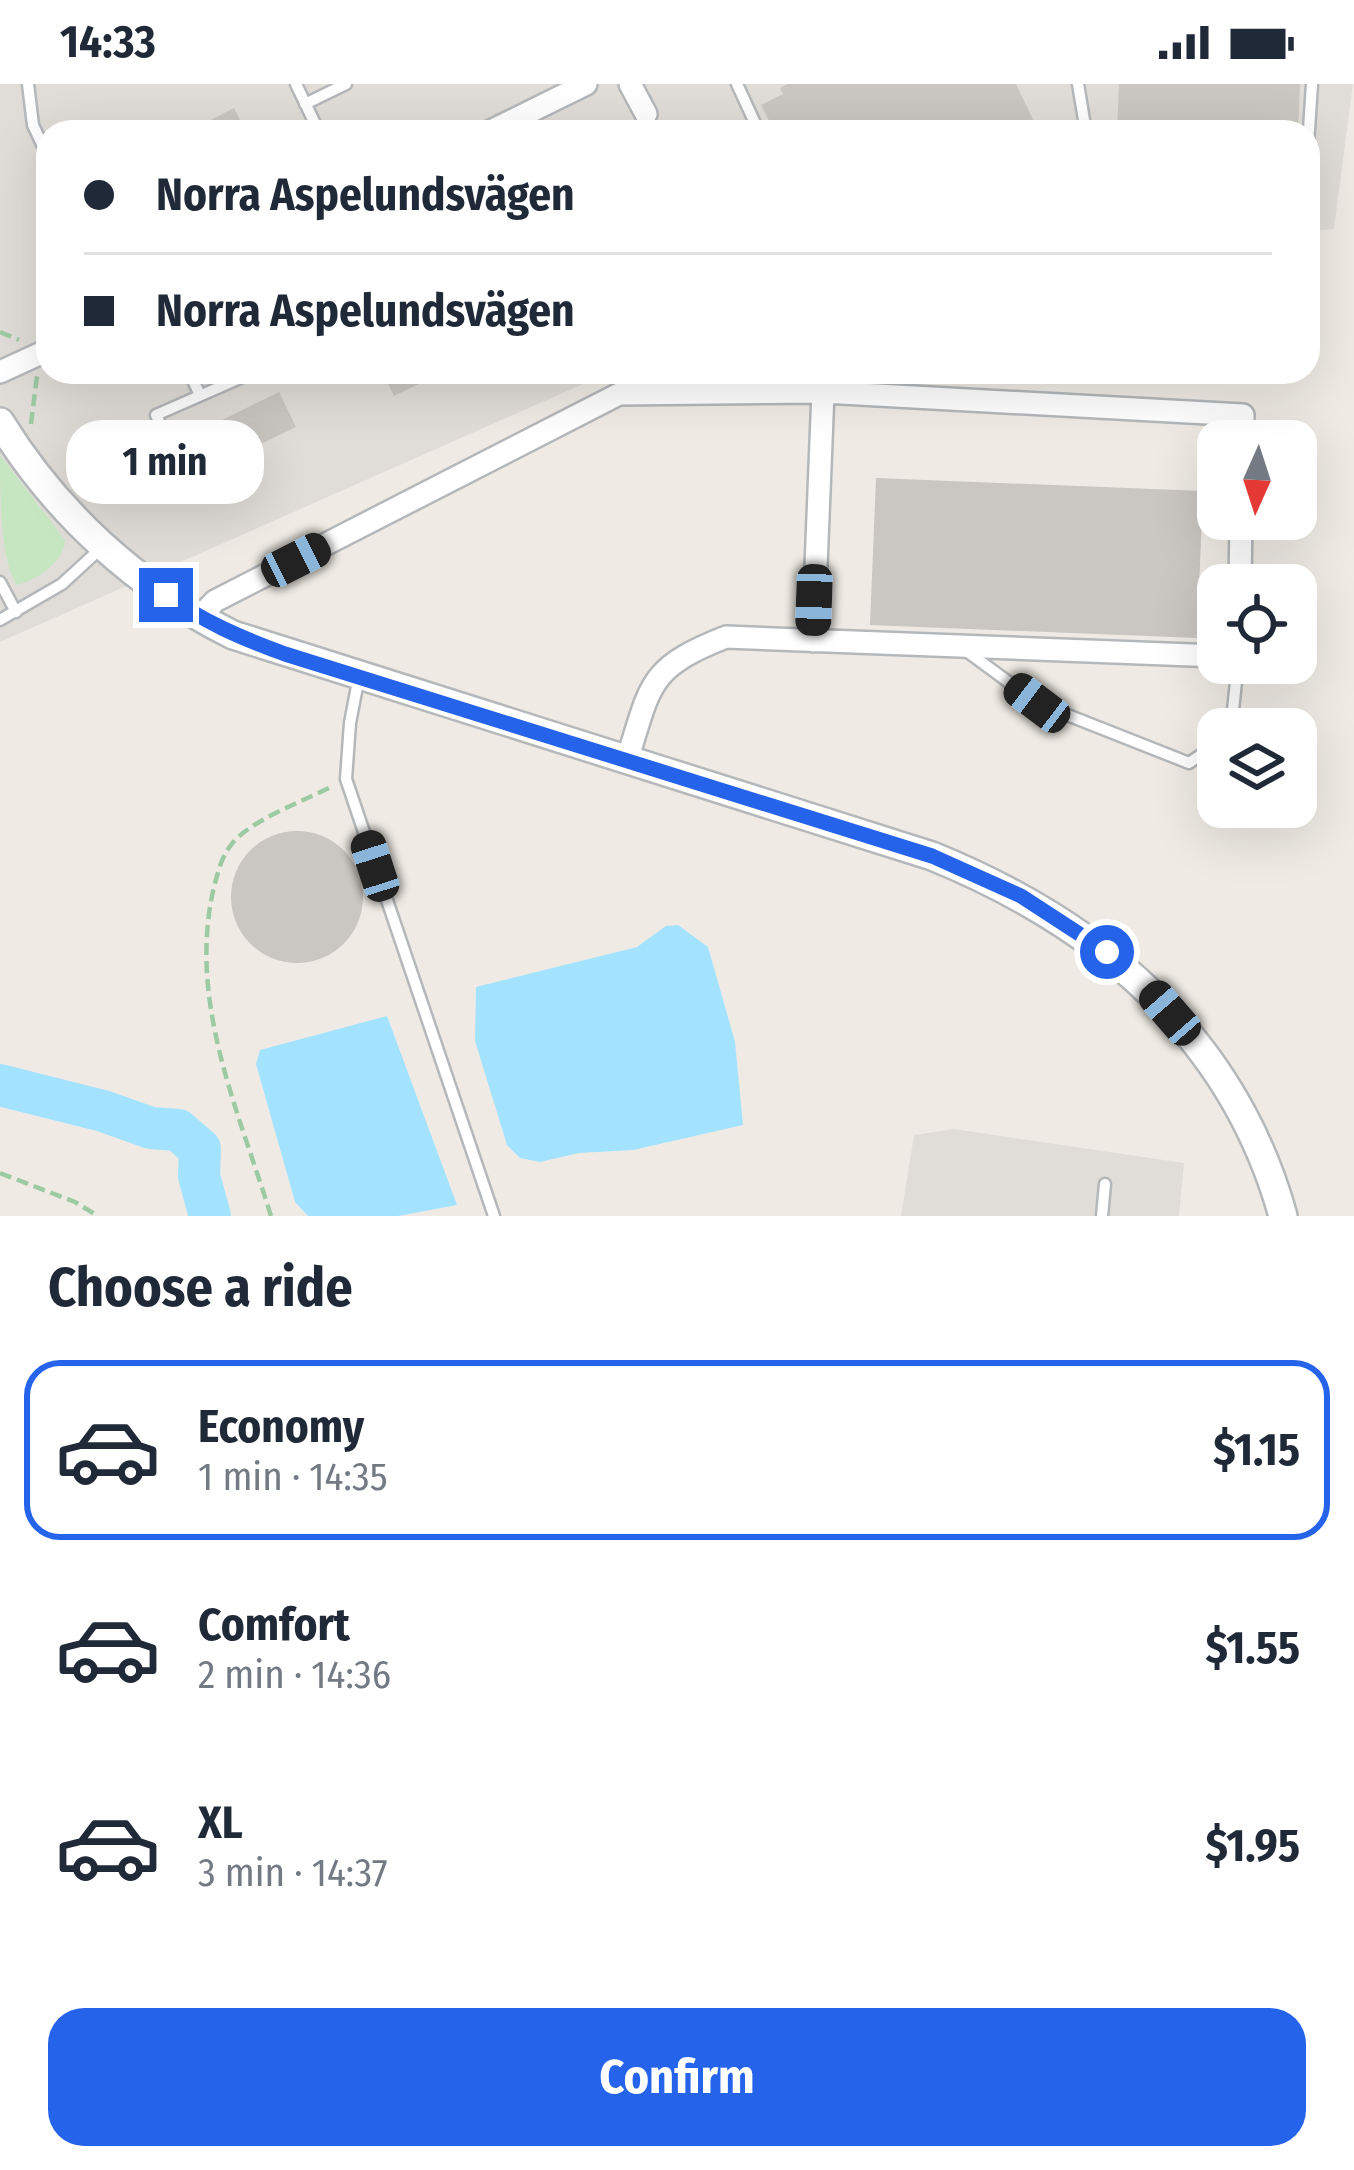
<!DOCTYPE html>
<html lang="en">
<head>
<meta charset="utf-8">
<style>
  body { margin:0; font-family:"Fira Sans Condensed",sans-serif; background:#f6f6f7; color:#1f2937; height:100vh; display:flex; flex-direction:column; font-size:45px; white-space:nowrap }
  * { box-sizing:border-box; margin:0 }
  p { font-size:39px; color:#747a83 }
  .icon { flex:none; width:66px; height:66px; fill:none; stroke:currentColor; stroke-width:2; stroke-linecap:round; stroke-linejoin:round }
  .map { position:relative; height:1132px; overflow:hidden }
  .side { display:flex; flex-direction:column; background:#fff; flex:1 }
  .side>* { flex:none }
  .guide { position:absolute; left:36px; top:36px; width:1284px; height:264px; border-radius:36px; box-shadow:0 12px 48px #0002; display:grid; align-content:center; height:264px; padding:0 48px; background:#fff }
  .needle { width:78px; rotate:183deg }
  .controls { position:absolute; left:1197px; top:336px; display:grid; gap:24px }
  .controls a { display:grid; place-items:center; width:120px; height:120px; border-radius:24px; background:#fff; box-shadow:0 12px 48px #0002; font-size:60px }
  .end { position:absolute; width:54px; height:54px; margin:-27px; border:15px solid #2563eb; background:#fff; box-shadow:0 0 0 6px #fff }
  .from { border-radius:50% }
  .bubble { position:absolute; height:84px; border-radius:36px; background:#fff; box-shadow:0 12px 48px #0002; font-size:39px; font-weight:700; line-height:84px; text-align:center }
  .car { position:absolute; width:36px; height:72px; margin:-36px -18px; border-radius:15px; box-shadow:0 0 9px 3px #0007; background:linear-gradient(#222 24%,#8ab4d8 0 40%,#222 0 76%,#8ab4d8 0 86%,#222 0) }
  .guide b { display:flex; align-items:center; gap:42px; height:114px; font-size:45px }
  .guide b+b { border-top:3px solid #e0e1e3 }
  .guide i { width:30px; height:30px; background:#1f2937 }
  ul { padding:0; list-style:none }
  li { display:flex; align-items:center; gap:36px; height:180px; margin:0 24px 18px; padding:0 24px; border:6px solid transparent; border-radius:36px }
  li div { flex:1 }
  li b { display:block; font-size:45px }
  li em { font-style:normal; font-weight:700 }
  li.selected { border-color:#2563eb }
  li>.icon { width:108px; height:108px; stroke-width:1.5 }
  h2 { padding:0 48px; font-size:54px; line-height:144px }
  .cta { display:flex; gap:24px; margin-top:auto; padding:24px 48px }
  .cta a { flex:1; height:138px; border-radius:36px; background:#2563eb; color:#fff; font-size:48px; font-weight:700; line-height:138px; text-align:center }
  .status { display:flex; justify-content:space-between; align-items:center; height:84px; padding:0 60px; background:#fff; direction:ltr }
  .status svg { height:33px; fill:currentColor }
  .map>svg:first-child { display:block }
  .industrial { fill:#e0ddd8 }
  .green { fill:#c5e6c0 }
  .water { fill:#a4e3ff }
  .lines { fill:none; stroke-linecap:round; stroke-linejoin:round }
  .river { stroke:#a4e3ff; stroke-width:42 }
  .building { fill:#cac6c1 }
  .service-casing { stroke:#b5b8bb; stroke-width:15 }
  .minor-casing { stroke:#b5b8bb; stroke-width:26 }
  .tertiary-casing { stroke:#b5b8bb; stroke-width:32 }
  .path { stroke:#9bcaa3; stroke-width:4.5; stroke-dasharray:12 6; stroke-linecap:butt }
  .service { stroke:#fff; stroke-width:10 }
  .minor { stroke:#fff; stroke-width:21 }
  .tertiary { stroke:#fff; stroke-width:27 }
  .route { stroke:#2563eb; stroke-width:15 }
</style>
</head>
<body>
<div class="status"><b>14:33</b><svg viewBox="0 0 49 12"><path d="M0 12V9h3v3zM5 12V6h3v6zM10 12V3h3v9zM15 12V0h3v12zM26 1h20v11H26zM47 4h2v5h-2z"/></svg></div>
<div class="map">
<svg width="1354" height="1132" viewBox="0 0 1354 1132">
  <rect width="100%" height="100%" fill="#efebe4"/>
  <path class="industrial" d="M 0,0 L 1353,0 L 1334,145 L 1308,147 L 1308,48 L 48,48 L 48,288 L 610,288 L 0,558 Z
    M 954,1045 L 1184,1079 L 1179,1132 L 901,1132 L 914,1051 Z"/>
  <path class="green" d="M 0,371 L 65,456 C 63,479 38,495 17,501 C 0,479 0,406 0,371 Z"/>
  <path class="water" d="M 678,841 L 708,863 L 735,958 L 743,1041 L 633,1066 L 579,1069 L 540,1078 L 520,1074 L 507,1061 L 475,957 L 476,903 L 637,863 L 666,842 Z
    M 387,932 L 457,1121 L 398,1132 L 308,1132 L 295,1118 L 256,980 L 260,966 Z"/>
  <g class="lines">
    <path class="river" d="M 0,1001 L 103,1027 L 151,1044 L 178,1046 L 200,1065 L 199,1092 L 210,1132"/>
  </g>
  <path class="building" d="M 787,0 L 1016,0 L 1039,48 L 775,48 L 761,21 L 783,10 L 780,4 Z
    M 1119,0 L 1300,0 L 1298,48 L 1117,48 Z
    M 234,24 L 246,48 L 187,48 Z
    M 382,288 L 428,288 L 431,294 L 394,312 Z
    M 279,308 L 296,343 L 217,381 L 200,347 Z
    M 876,394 L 1203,407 L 1197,554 L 870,541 Z
    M231 813a66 66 0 1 1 132 0a66 66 0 1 1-132 0Z"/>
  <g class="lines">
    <g class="service-casing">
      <path id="service" d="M 28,0 L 33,41 L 48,73
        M 296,0 L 319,48
        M 737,0 L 759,48
        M 1078,0 L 1086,48
        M 305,20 L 346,0
        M 1308,61 L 1312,0
        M 189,288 L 200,311
        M 183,388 L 156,331 L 254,288
        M 0,498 L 16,528
        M 0,536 L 62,500 L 100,465
        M 965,566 L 1037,619 L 1189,679 L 1218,659
        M 359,592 L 350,639 L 346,695 L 494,1132
        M 1231,645 L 1238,579
        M 1102,1132 L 1105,1100"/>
    </g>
    <g class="minor-casing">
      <path id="minor" d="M 630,0 L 646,30
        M 489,48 L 586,0
        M 0,288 L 48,266
        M 1240,501 L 1241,435
        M 199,534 L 215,517 L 619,310 L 823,308 L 1243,331 L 1242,357
        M 813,557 L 823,308
        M 627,676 C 651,601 647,584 726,553 L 1218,572"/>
    </g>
    <g class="tertiary-casing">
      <path id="tertiary" d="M 0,338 C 56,429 137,503 233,551 L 932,772 C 1099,840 1233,952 1283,1132"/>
    </g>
    <path class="path" d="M 0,248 L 19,256
      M 31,340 L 37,292
      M 0,1089 L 75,1118 L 98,1132
      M 271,1132 C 238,1025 187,916 214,803 C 218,788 221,774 231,761 C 248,737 306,716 333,702"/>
    <use href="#service" class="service"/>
    <use href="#minor" class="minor"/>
    <use href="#tertiary" class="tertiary"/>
  </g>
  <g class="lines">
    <path class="route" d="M 166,511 C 204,538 241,554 285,570 L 932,772 L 1021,812 L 1107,868"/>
  </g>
</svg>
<div class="controls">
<a><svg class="needle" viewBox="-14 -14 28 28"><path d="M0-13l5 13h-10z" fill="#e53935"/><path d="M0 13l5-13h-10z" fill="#747a83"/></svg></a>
<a><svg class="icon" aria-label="locate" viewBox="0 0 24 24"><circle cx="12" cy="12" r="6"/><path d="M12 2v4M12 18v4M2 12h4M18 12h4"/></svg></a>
<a><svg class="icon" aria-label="layers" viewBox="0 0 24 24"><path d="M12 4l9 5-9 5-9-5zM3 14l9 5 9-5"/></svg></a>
</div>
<i class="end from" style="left:1107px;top:868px"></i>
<i class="end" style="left:166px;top:511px"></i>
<div class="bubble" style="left:66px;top:336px;width:198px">1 min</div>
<i class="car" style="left:296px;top:476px;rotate:63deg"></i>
<i class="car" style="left:814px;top:516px;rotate:182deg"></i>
<i class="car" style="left:1037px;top:619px;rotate:307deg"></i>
<i class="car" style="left:375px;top:782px;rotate:342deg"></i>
<i class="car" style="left:1170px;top:929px;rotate:319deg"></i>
<div class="guide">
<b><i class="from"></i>Norra Aspelundsvägen</b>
<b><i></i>Norra Aspelundsvägen</b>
</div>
</div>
<section class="side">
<h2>Choose a ride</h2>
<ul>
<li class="selected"><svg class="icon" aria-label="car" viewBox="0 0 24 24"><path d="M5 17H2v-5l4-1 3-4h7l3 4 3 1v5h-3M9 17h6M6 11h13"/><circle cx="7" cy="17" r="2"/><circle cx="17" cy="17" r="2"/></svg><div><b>Economy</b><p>1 min · 14:35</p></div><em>$1.15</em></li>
<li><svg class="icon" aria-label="car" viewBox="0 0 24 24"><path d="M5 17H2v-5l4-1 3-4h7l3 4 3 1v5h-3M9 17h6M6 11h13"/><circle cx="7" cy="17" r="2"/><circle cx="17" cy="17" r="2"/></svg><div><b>Comfort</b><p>2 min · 14:36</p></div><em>$1.55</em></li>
<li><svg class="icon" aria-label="car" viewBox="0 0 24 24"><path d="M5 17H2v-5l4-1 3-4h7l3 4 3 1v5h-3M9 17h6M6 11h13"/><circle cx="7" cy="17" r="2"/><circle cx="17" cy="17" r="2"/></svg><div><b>XL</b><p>3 min · 14:37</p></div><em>$1.95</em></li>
</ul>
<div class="cta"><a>Confirm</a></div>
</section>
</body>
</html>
